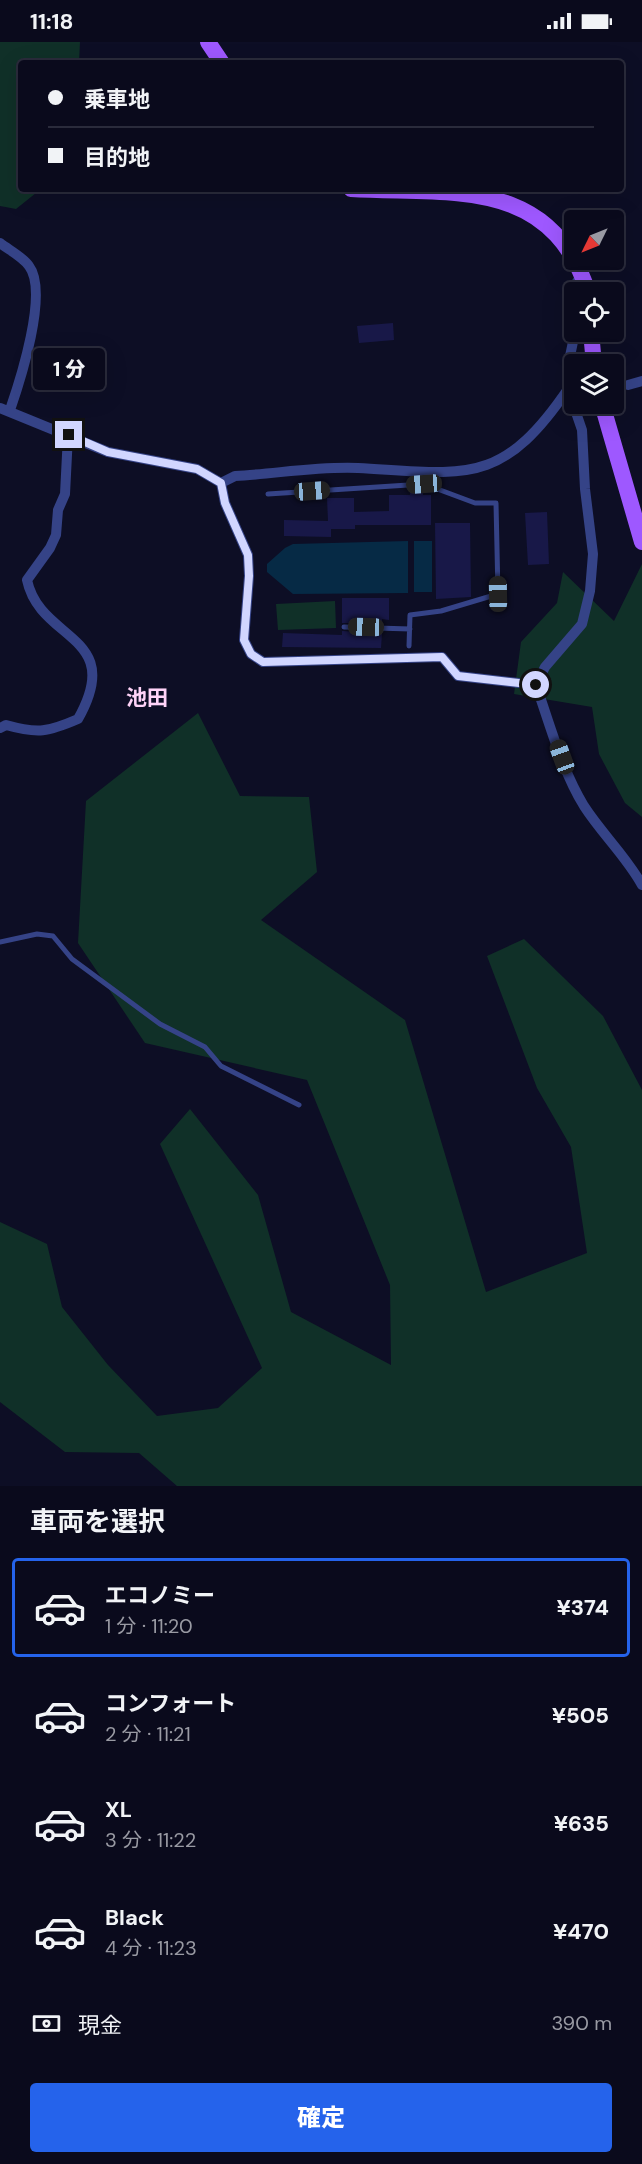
<!DOCTYPE html>
<html lang="ja">
<head>
<meta charset="utf-8">
<style>
  body { margin:0; font-family:"DM Sans","Noto Sans JP",sans-serif; background:#131325; color:#f1f3f6; height:100vh; display:flex; flex-direction:column; font-size:22px; white-space:nowrap }
  * { box-sizing:border-box; margin:0 }
  p { font-size:20px; color:#999aa3 }
  .icon { flex:none; width:33px; height:33px; fill:none; stroke:currentColor; stroke-width:2; stroke-linecap:round; stroke-linejoin:round }
  .map { position:relative; height:1444px; overflow:hidden }
  .drawer { display:flex; flex-direction:column; background:#0a0a1c; flex:1 }
  .drawer>* { flex:none }
  .hud { position:absolute; left:18px; top:18px; width:606px; height:132px; border-radius:6px; box-shadow:0 6px 24px #0002,0 0 0 2px #2a2b3b; display:grid; align-content:center; height:132px; padding:0 30px; background:#0a0a1c }
  .needle { width:39px; rotate:227deg }
  .controls { position:absolute; left:564px; top:168px; display:grid; gap:12px }
  .controls a { display:grid; place-items:center; width:60px; height:60px; border-radius:6px; background:#0a0a1c; box-shadow:0 6px 24px #0002,0 0 0 2px #2a2b3b; font-size:30px }
  .end { position:absolute; width:27px; height:27px; margin:-14px; border:8px solid #d1d6ff; background:#111; box-shadow:0 0 0 3px #111 }
  .from { border-radius:50% }
  .bubble { position:absolute; height:42px; border-radius:6px; background:#0a0a1c; box-shadow:0 6px 24px #0002,0 0 0 2px #2a2b3b; font-size:20px; font-weight:800; line-height:42px; text-align:center }
  .car { position:absolute; width:18px; height:36px; margin:-18px -9px; border-radius:8px; box-shadow:0 0 4px 2px #0007; background:linear-gradient(#222 24%,#8ab4d8 0 40%,#222 0 76%,#8ab4d8 0 86%,#222 0) }
  .hud b { display:flex; align-items:center; gap:21px; height:57px; font-size:22px }
  .hud b+b { border-top:2px solid #2a2b3b }
  .hud i { width:15px; height:15px; background:#f1f3f6 }
  ul { padding:0; list-style:none }
  li { display:flex; align-items:center; gap:18px; height:99px; margin:0 12px 9px; padding:0 18px; border:3px solid transparent; border-radius:6px }
  li div { flex:1 }
  li b { display:block; font-size:22px }
  li em { font-style:normal; font-weight:800 }
  li.selected { border-color:#2563eb }
  li>.icon { width:54px; height:54px; stroke-width:1.5 }
  h2 { padding:0 30px; font-size:27px; line-height:72px }
  .pay { display:flex; align-items:center; gap:15px; height:66px; padding:0 30px; font-size:22px }
  .pay p { margin-inline-start:auto }
  .button { display:flex; gap:12px; margin-top:auto; padding:12px 30px }
  .button a { flex:1; height:69px; border-radius:6px; background:#2563eb; color:#fff; font-size:24px; font-weight:800; line-height:69px; text-align:center }
  .status { display:flex; justify-content:space-between; align-items:center; height:42px; padding:0 30px; background:#0a0a1c; direction:ltr }
  .status svg { height:16px; fill:currentColor }
  .map>svg:first-child { display:block }
  .green { fill:#103028 }
  .water { fill:#062a45 }
  .building { fill:#181848 }
  .lines { fill:none; stroke-linecap:round; stroke-linejoin:round }
  .street-tunnel { stroke:#2a2c46; stroke-width:10; stroke-dasharray:10 5; stroke-linecap:butt }
  .lane { stroke:#354387; stroke-width:5 }
  .street { stroke:#354387; stroke-width:10 }
  .primary { stroke:#9e58ff; stroke-width:16 }
  .route { stroke:#d1d6ff; stroke-width:8 }
  .labels { text-anchor:middle; stroke-width:4.5; stroke-linejoin:round; paint-order:stroke }
  .quarter-label { font-size:21px; font-weight:bold; fill:#ffd3f8; stroke:#0d0e25 }
</style>
</head>
<body>
<div class="status"><b>11:18</b><svg viewBox="0 0 49 12"><path d="M0 12V9h3v3zM5 12V6h3v6zM10 12V3h3v9zM15 12V0h3v12zM26 1h20v11H26zM47 4h2v5h-2z"/></svg></div>
<div class="map">
<svg width="642" height="1444" viewBox="0 0 642 1444">
  <rect width="100%" height="100%" fill="#0d0e25"/>
  <path class="green" d="M 0,0 L 80,0 L 79,21 L 21,21 L 21,147 L 41,147 L 16,167 L 0,164 Z
    M 642,522 L 642,775 L 625,761 L 599,712 L 592,665 L 514,652 L 521,600 L 557,561 L 563,530 L 614,579 Z
    M 335,559 L 336,586 L 278,588 L 276,562 Z
    M 198,671 L 240,754 L 309,755 L 317,830 L 261,878 L 405,978 L 486,1250 L 587,1211 L 571,1105 L 537,1046 L 487,914 L 524,897 L 603,974 L 642,1048 L 642,1444 L 177,1444 L 139,1411 L 65,1410 L 0,1360 L 0,1180 L 47,1202 L 62,1265 L 108,1323 L 157,1374 L 218,1366 L 262,1326 L 160,1102 L 190,1067 L 258,1153 L 291,1270 L 391,1323 L 390,1243 L 307,1038 L 145,1001 L 78,901 L 86,759 Z"/>
  <path class="water" d="M 408,499 L 408,551 L 293,552 L 267,530 L 267,522 L 285,506 L 293,502 Z
    M 414,499 L 432,499 L 432,550 L 414,550 Z"/>
  <path class="building" d="M 393,281 L 394,298 L 359,301 L 357,284 Z
    M 421,447 L 423,447 L 423,453 L 431,453 L 431,483 L 355,483 L 355,487 L 331,487 L 331,495 L 284,494 L 284,478 L 328,479 L 327,456 L 354,456 L 354,470 L 389,469 L 389,453 L 410,453 L 410,448 Z
    M 547,470 L 549,522 L 528,523 L 525,471 Z
    M 435,481 L 470,481 L 471,555 L 436,557 Z
    M 342,556 L 389,556 L 389,578 L 382,577 L 382,581 L 342,581 Z
    M 342,589 L 382,591 L 381,606 L 282,605 L 283,591 L 342,593 Z"/>
  <g class="lines">
    <path class="street-tunnel" d="M 614,344 L 628,343"/>
    <path class="lane" d="M 268,452 L 424,442 L 475,461 L 496,461 L 498,552 L 441,569 L 410,573 L 409,604
      M 344,585 L 410,587
      M 0,900 L 37,892 L 53,894 L 72,917 L 160,982 L 205,1005 L 221,1024 L 299,1063"/>
    <path class="street" d="M 0,201 C 9,208 23,215 29,224 C 49,250 20,339 10,368
      M 574,273 L 570,251 L 582,232
      M 575,290 L 568,324 L 568,347 L 582,388 L 585,447 L 593,512 L 590,549 L 582,582 L 545,625 L 536,643 C 550,683 562,728 584,764 C 602,792 626,814 642,843
      M 628,343 L 642,339
      M 0,366 L 108,410 L 197,427 L 221,441 L 225,461 L 248,513 L 249,534 L 244,598 L 251,612 L 263,620 L 442,615 L 458,634 L 536,643
      M 221,441 L 235,434 C 275,432 318,424 358,426 C 466,432 501,445 568,347
      M 0,686 L 6,683 C 38,692 48,690 78,677 C 126,592 40,600 27,538 L 50,506 L 56,493 L 58,468 L 65,452 L 68,393"/>
    <path class="primary" d="M 208,0 L 222,21
      M 351,147 C 449,153 550,133 588,250
      M 591,290 L 594,322
      M 602,362 L 642,500"/>
  </g>
  <g class="lines">
    <path class="route" d="M 69,393 L 108,410 L 197,427 L 221,441 L 225,461 L 248,513 L 249,534 L 244,598 L 251,612 L 263,620 L 442,615 L 458,634 L 536,643"/>
  </g>
  <g class="labels">
    <g class="quarter-label">
      <text x="147" y="663">池田</text>
    </g>
  </g>
</svg>
<div class="controls">
<a><svg class="needle" viewBox="-14 -14 28 28"><path d="M0-13l5 13h-10z" fill="#e53935"/><path d="M0 13l5-13h-10z" fill="#999aa3"/></svg></a>
<a><svg class="icon" aria-label="locate" viewBox="0 0 24 24"><circle cx="12" cy="12" r="6"/><path d="M12 2v4M12 18v4M2 12h4M18 12h4"/></svg></a>
<a><svg class="icon" aria-label="layers" viewBox="0 0 24 24"><path d="M12 4l9 5-9 5-9-5zM3 14l9 5 9-5"/></svg></a>
</div>
<i class="end from" style="left:536px;top:643px"></i>
<i class="end" style="left:69px;top:393px"></i>
<div class="bubble" style="left:33px;top:306px;width:72px">1 分</div>
<i class="car" style="left:424px;top:442px;rotate:266deg"></i>
<i class="car" style="left:312px;top:449px;rotate:86deg"></i>
<i class="car" style="left:498px;top:552px;rotate:359deg"></i>
<i class="car" style="left:366px;top:585px;rotate:272deg"></i>
<i class="car" style="left:562px;top:715px;rotate:340deg"></i>
<div class="hud">
<b><i class="from"></i>乗車地</b>
<b><i></i>目的地</b>
</div>
</div>
<section class="drawer">
<h2>車両を選択</h2>
<ul>
<li class="selected"><svg class="icon" aria-label="car" viewBox="0 0 24 24"><path d="M5 17H2v-5l4-1 3-4h7l3 4 3 1v5h-3M9 17h6M6 11h13"/><circle cx="7" cy="17" r="2"/><circle cx="17" cy="17" r="2"/></svg><div><b>エコノミー</b><p>1 分 · 11:20</p></div><em>¥374</em></li>
<li><svg class="icon" aria-label="car" viewBox="0 0 24 24"><path d="M5 17H2v-5l4-1 3-4h7l3 4 3 1v5h-3M9 17h6M6 11h13"/><circle cx="7" cy="17" r="2"/><circle cx="17" cy="17" r="2"/></svg><div><b>コンフォート</b><p>2 分 · 11:21</p></div><em>¥505</em></li>
<li><svg class="icon" aria-label="car" viewBox="0 0 24 24"><path d="M5 17H2v-5l4-1 3-4h7l3 4 3 1v5h-3M9 17h6M6 11h13"/><circle cx="7" cy="17" r="2"/><circle cx="17" cy="17" r="2"/></svg><div><b>XL</b><p>3 分 · 11:22</p></div><em>¥635</em></li>
<li><svg class="icon" aria-label="car" viewBox="0 0 24 24"><path d="M5 17H2v-5l4-1 3-4h7l3 4 3 1v5h-3M9 17h6M6 11h13"/><circle cx="7" cy="17" r="2"/><circle cx="17" cy="17" r="2"/></svg><div><b>Black</b><p>4 分 · 11:23</p></div><em>¥470</em></li>
</ul>
<div class="pay"><svg class="icon" aria-label="cash" viewBox="0 0 24 24"><path d="M3 7h18v10H3z"/><circle cx="12" cy="12" r="2"/></svg>現金<p>390 m</p></div>
<div class="button"><a>確定</a></div>
</section>
</body>
</html>
